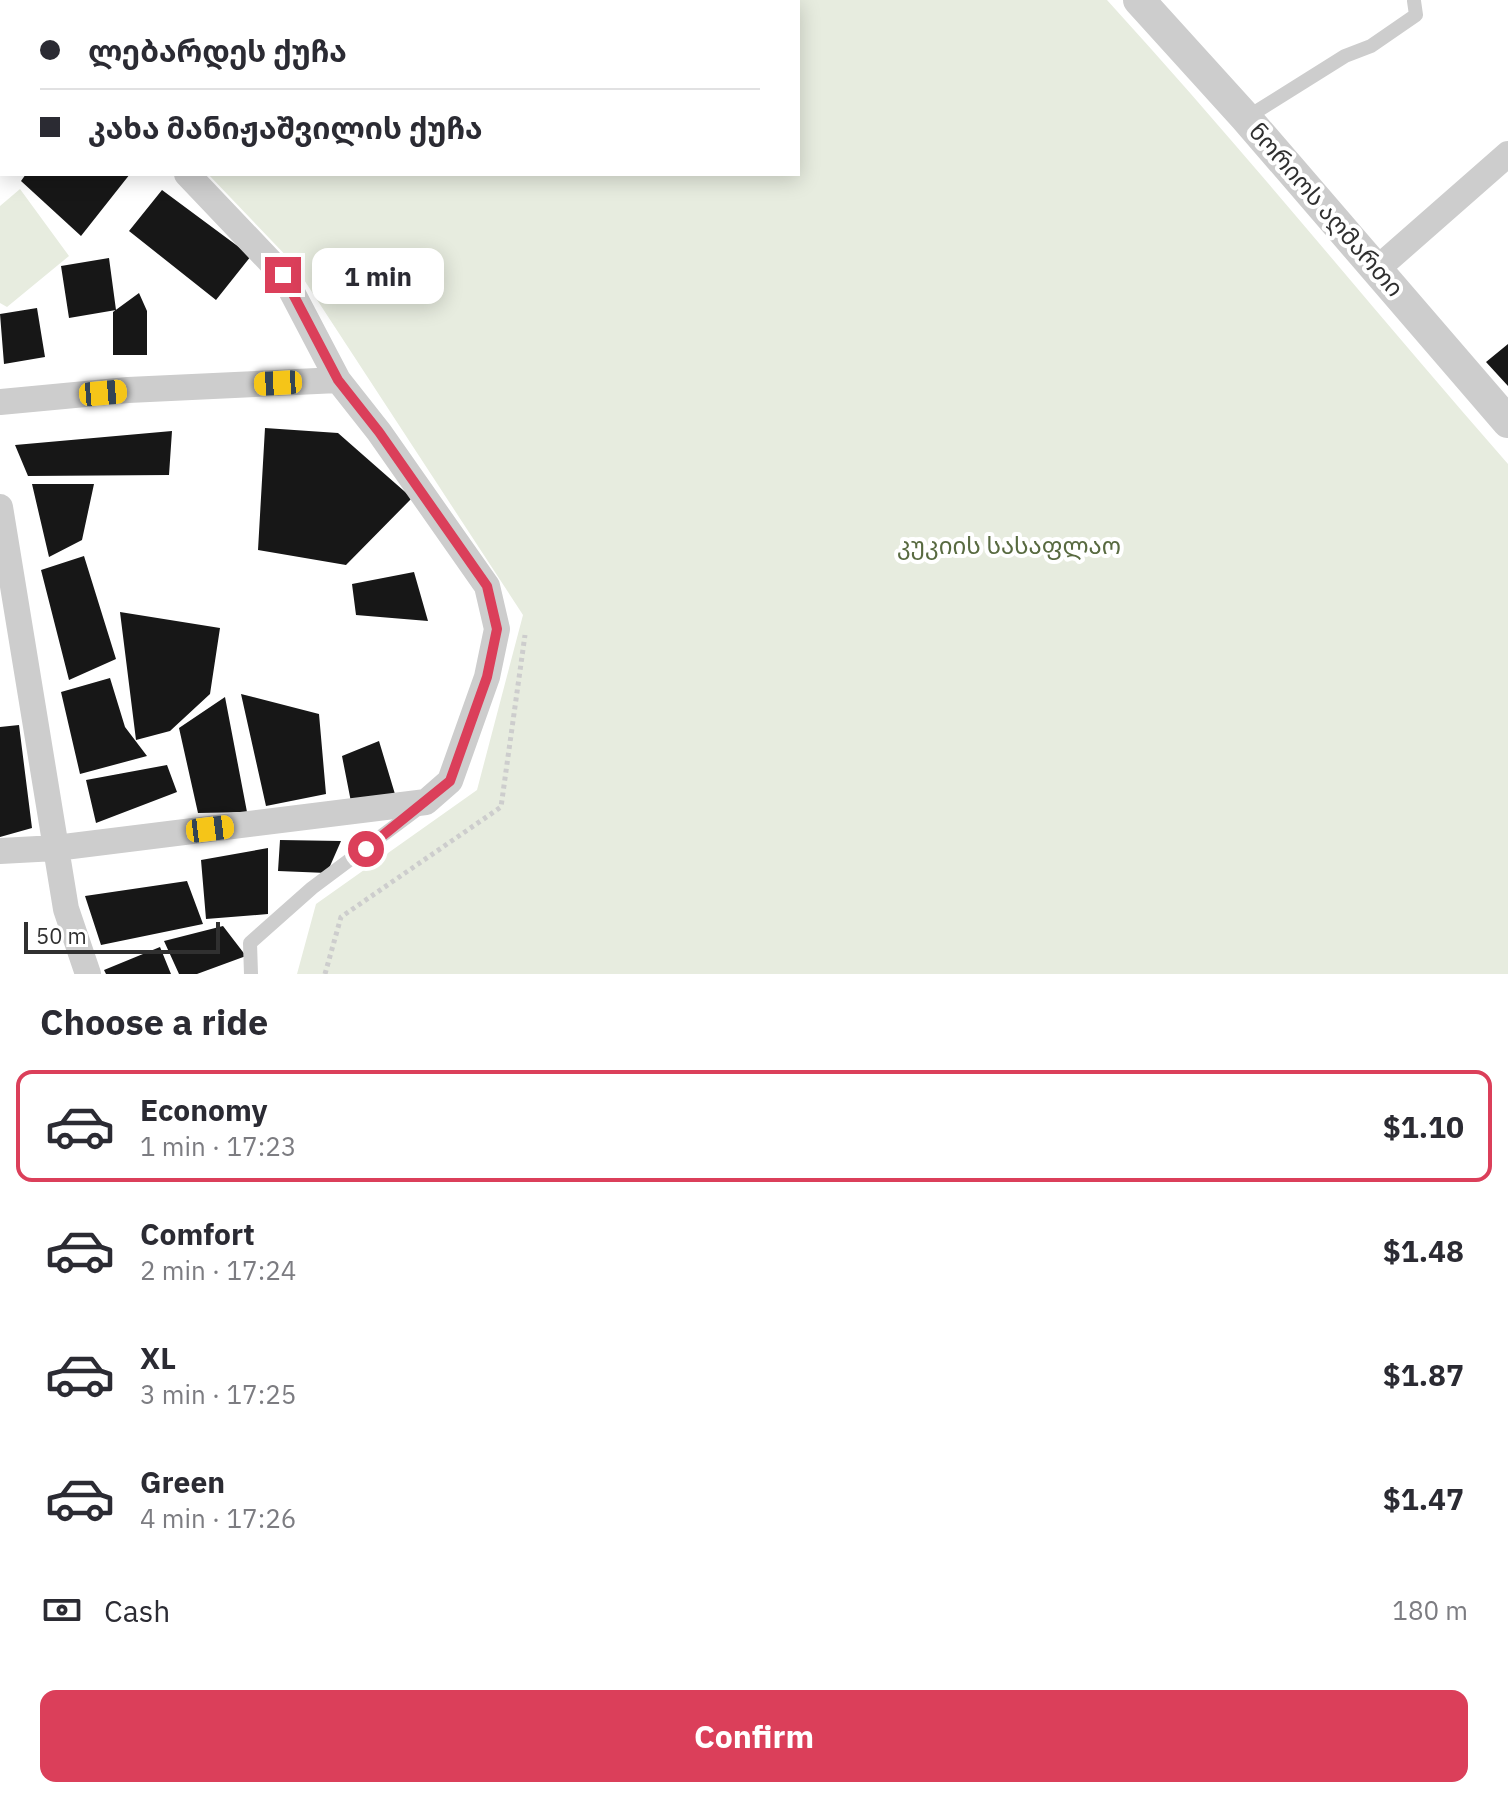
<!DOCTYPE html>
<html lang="en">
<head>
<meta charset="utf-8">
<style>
  body { margin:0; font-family:"IBM Plex Sans","Noto Sans Georgian",sans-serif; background:#f2f2f3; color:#2b2b33; height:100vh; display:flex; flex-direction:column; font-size:30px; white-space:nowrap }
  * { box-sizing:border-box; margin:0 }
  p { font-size:26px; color:#7c7c81 }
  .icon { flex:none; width:44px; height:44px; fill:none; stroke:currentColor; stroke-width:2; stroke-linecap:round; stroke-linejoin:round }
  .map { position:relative; height:974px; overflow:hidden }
  .panel { display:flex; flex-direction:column; background:#fff; flex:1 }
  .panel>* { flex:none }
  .top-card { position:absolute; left:0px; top:0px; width:800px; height:176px; box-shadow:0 4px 20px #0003; display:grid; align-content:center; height:176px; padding:0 40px; background:#fff }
  .scale { position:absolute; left:24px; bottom:20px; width:196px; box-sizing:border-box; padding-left:8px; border:4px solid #303030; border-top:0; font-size:22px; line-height:28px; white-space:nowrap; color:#303030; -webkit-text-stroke:6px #fff; paint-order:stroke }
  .end { position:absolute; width:36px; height:36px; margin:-18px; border:10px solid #db3f5a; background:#fff; box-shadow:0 0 0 4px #fff }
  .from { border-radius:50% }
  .bubble { position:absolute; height:56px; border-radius:16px; background:#fff; box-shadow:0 4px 20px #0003; font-size:26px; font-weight:700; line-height:56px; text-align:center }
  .car { position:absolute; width:24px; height:48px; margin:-24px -12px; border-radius:10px; box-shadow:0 0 6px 2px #0007; background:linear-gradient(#f5c518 24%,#345 0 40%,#f5c518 0 76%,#345 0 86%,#f5c518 0) }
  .top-card b { display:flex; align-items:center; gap:28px; height:76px; font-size:30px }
  .top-card b+b { border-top:2px solid #e1e1e2 }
  .top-card i { width:20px; height:20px; background:#2b2b33 }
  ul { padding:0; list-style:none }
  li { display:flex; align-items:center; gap:24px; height:112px; margin:0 16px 12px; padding:0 24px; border:4px solid transparent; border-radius:16px }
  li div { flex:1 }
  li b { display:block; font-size:30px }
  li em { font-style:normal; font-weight:700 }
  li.selected { border-color:#db3f5a }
  li>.icon { width:72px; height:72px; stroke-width:1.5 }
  h2 { padding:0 40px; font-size:36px; line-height:96px }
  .pay { display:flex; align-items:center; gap:20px; height:88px; padding:0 40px; font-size:30px }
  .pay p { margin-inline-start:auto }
  .button { display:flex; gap:16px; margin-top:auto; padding:16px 40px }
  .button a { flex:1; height:92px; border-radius:16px; background:#db3f5a; color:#fff; font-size:32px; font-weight:700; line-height:92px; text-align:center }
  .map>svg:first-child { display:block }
  .green { fill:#e7ecdf }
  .building { fill:#171717 }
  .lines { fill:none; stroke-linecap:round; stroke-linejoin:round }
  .path { stroke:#cdcdcd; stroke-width:5; stroke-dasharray:4 4; stroke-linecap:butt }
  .service { stroke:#cdcdcd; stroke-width:14 }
  .minor { stroke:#cdcdcd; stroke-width:26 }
  .tertiary { stroke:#cdcdcd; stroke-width:32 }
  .route { stroke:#db3f5a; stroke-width:10 }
  .labels { text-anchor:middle; stroke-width:8; stroke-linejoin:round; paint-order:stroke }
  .street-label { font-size:24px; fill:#303030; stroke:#fff }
  .park-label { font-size:24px; fill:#586a40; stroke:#fff }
</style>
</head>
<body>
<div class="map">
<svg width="1508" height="974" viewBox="0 0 1508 974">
  <rect width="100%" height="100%" fill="#fff"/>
  <path class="green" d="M 199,0 L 1107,0 C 1245,151 1373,310 1508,464 L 1508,974 L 297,974 L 316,904 L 477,790 L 523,615 L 293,263 L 208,174 L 798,174 L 798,2 L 197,2 Z
    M 20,189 L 69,256 L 7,307 L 0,303 L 0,206 Z"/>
  <path class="building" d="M 26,174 L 130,174 L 81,236 L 21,181 Z
    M 162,190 L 251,256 L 216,300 L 129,231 Z
    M 109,258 L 116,310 L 69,318 L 61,266 Z
    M 139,293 L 147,311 L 147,355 L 113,355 L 113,312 Z
    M 37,308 L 45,357 L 4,364 L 0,314 Z
    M 1508,344 L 1508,386 L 1486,362 Z
    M 265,428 L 338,433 L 412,498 L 346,565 L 258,550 Z
    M 172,431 L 169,475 L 28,476 L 15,445 Z
    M 32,484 L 94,484 L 82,540 L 49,557 Z
    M 84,556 L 116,659 L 69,680 L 41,570 Z
    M 414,572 L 428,621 L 356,615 L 352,584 Z
    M 120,612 L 220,628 L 210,694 L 170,731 L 136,740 Z
    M 110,678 L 125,727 L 147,756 L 80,774 L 61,692 Z
    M 241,694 L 319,714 L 326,794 L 266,806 Z
    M 225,697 L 247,812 L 198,813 L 179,728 Z
    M 19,725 L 32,828 L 0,837 L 0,727 Z
    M 379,741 L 398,804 L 352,807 L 342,756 Z
    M 167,765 L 177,792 L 96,823 L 86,780 Z
    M 280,840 L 341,841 L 327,873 L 278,871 Z
    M 268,848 L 268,914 L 206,919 L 201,860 Z
    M 187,881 L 203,924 L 101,945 L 85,896 Z
    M 223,926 L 246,956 L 197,974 L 179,974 L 164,941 Z
    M 160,947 L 171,974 L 106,974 L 104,970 Z"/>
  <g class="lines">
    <path class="path" d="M 325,974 L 341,917 L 501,807 L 525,635"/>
    <path class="service" d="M 1246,118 L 1345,56 L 1371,46 L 1416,15 L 1414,1
      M 251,974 L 250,943 L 312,888 L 419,808"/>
    <path class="minor" d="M 75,2 L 77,0
      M 0,5 L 2,7
      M 0,95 L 2,94
      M 1377,269 L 1508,154
      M 0,402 L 128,390 L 338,380
      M 0,507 L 66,909 L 88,974
      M 0,851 L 56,848 L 426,802 L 450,781 L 487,677 L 497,629 L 487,586 L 379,432 L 338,380 L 283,275 L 187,174"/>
    <path class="tertiary" d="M 1139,0 L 1246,118 L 1508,422"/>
  </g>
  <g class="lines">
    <path class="route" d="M 283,275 L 338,380 L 379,432 L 487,586 L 497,629 L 487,677 L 450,781 L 366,849"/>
  </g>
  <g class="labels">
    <g class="street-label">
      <text transform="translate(1326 210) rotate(49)" y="8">ნორიოს აღმართი</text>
    </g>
    <g class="park-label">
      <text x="1009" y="554">კუკიის სასაფლაო</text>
    </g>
  </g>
</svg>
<div class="scale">50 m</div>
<i class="end from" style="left:366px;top:849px"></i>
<i class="end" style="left:283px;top:275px"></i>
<div class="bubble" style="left:312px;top:248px;width:132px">1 min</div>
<i class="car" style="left:278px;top:383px;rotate:267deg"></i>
<i class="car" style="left:103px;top:393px;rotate:85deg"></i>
<i class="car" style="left:210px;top:829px;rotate:83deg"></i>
<div class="top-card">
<b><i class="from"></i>ლებარდეს ქუჩა</b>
<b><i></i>კახა მანიჟაშვილის ქუჩა</b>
</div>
</div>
<section class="panel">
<h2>Choose a ride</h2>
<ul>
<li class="selected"><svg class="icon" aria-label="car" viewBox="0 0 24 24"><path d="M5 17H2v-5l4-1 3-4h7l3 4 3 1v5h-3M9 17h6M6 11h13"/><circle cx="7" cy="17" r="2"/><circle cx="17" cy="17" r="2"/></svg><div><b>Economy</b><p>1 min · 17:23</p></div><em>$1.10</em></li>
<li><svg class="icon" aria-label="car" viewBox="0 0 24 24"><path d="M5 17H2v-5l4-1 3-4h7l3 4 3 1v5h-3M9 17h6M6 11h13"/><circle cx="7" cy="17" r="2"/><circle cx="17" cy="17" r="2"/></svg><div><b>Comfort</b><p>2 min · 17:24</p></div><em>$1.48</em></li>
<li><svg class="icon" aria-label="car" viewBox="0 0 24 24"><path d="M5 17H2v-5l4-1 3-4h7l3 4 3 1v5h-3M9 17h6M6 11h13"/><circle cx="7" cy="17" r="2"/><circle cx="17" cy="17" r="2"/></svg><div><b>XL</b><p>3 min · 17:25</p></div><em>$1.87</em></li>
<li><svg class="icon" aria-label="car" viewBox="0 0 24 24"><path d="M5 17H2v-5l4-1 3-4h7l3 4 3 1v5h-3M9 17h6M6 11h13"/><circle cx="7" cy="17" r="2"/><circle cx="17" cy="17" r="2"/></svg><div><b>Green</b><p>4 min · 17:26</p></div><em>$1.47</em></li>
</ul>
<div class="pay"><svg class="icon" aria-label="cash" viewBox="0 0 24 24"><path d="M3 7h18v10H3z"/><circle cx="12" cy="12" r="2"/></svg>Cash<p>180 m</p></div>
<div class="button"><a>Confirm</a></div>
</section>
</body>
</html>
